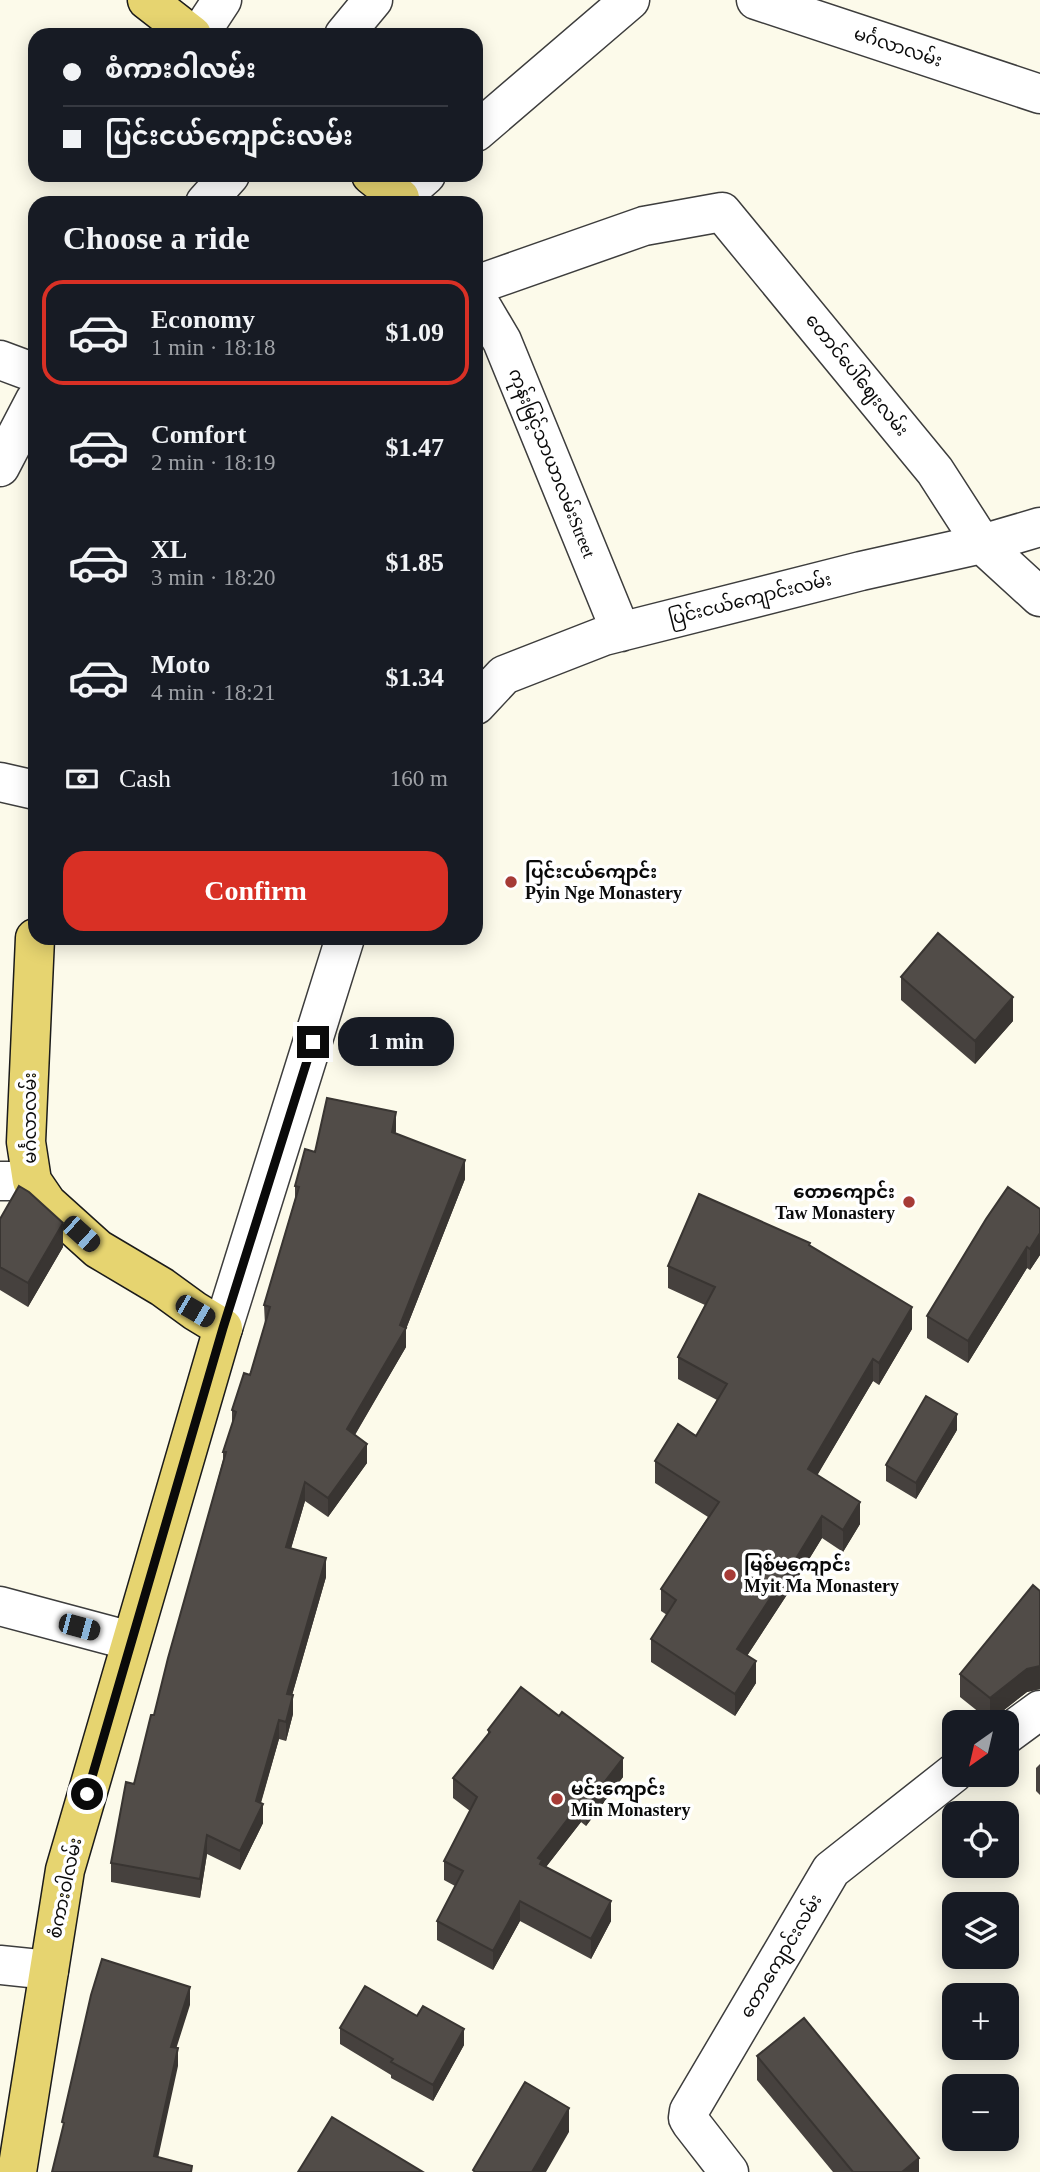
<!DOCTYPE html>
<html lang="en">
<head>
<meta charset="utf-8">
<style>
  body { margin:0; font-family:"Times New Roman","Noto Sans Myanmar",serif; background:#242831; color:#f1f3f6; height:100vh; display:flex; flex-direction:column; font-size:26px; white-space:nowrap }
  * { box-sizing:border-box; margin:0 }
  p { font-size:23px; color:#9ea1a6 }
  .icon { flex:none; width:38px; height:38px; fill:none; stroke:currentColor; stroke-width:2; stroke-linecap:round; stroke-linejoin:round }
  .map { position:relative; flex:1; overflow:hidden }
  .sheet { position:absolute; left:28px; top:196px; width:455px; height:749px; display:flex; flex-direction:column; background:#171b24; border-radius:21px; box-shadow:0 4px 18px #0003 }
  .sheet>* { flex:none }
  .top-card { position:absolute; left:28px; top:28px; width:455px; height:154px; border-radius:21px; box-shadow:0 4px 18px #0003; display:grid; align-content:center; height:154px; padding:0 35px; background:#171b24 }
  .needle { width:46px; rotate:214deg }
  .buttons { position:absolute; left:942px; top:1710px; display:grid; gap:14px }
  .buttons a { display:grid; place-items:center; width:77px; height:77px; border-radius:14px; background:#171b24; box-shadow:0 4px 18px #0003; font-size:35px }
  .end { position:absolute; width:32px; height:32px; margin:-16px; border:9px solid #0a0a0a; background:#fff; box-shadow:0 0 0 4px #fff }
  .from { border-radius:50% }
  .bubble { position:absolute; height:49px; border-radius:21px; background:#171b24; box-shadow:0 4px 18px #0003; font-size:23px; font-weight:600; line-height:49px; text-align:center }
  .car { position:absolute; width:21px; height:42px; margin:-21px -10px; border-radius:9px; box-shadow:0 0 5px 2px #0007; background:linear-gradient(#222 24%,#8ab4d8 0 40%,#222 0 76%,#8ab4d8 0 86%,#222 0) }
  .top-card b { display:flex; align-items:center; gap:24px; height:66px; font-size:26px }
  .top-card b+b { border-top:2px solid #363941 }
  .top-card i { width:18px; height:18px; background:#f1f3f6 }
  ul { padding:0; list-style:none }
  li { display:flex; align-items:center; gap:21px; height:105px; margin:0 14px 10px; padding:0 21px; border:4px solid transparent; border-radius:21px }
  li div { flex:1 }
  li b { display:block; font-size:26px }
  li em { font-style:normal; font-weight:600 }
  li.current { border-color:#d93025 }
  li>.icon { width:63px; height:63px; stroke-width:1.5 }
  h2 { padding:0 35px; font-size:32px; line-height:84px }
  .pay { display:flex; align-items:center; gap:18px; height:77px; padding:0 35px; font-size:26px }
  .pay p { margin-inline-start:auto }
  .action { display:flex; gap:14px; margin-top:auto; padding:14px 35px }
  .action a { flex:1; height:80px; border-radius:21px; background:#d93025; color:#fff; font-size:28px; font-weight:600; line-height:80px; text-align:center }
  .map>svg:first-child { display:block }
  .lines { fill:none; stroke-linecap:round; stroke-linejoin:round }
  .minor-casing { stroke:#3d3d3d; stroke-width:41 }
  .major-casing { stroke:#1b1b1b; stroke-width:41 }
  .minor { stroke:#fff; stroke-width:38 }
  .major { stroke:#e6d470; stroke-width:38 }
  .wall { fill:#46413e }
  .shaded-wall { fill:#393532 }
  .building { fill:#514c48; stroke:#393532; stroke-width:2 }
  .route { stroke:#0a0a0a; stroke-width:9 }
  .poi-dot { fill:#a63b36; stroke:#fff; stroke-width:2.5 }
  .labels { text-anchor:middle; stroke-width:7; stroke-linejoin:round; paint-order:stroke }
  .street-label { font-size:18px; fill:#0a0a0a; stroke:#fff }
  .poi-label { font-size:18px; font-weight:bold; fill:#0a0a0a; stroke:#fff; text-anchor:start }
</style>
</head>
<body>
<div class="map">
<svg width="1040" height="2172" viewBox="0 0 1040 2172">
  <rect width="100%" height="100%" fill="#fcfaea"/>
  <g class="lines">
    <g class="minor-casing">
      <path id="minor" d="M 756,0 L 1040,94
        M 199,35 L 222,0
        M 344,35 L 373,0
        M 476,132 L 630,0
        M 400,198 L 426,175
        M 205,203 L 230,175
        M 476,285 L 644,226 L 722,212 L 935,471 L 982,544 L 1040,597
        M 476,297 L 502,341 L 621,632
        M 0,360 L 35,373
        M 0,467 L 35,400
        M 476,705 L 504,675 L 604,636 L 861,571 L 982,544 L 1040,527
        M 0,782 L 35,790
        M 0,1181 L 32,1181
        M 223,1328 L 345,938
        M 0,1606 L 131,1641
        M 1006,1735 L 1040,1710
        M 0,1965 L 49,1970
        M 729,2172 L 691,2123 L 688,2118 L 689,2111 L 831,1870 L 954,1773"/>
    </g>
    <g class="major-casing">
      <path id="major" d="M 147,0 L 192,35
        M 371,175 L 400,198 L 395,203
        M 17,2172 L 65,1870 L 223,1328 L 195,1311 L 162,1287 L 98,1249 L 47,1203 L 32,1181 L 26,1142 L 35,938"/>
    </g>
    <use href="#minor" class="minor"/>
    <use href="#major" class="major"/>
  </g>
  <path class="wall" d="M 901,977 L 1013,1021 L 975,1064 L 901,1000 Z
    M 396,1131 L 395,1133 L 465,1179 L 406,1329 L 406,1347 L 355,1435 L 367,1463 L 328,1517 L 305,1501 L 291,1548 L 326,1577 L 292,1695 L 293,1714 L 286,1741 L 279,1739 L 261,1803 L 263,1823 L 240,1870 L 207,1854 L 200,1898 L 111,1882 L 111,1863 L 154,1715 L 223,1460 L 223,1452 L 232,1425 L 232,1410 L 250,1375 L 265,1325 L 264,1305 L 295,1199 L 295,1186 L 315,1152 Z
    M 1040,1209 L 1040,1255 L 1030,1270 L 1027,1268 L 968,1363 L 927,1338 L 927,1316 Z
    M 0,1219 L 63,1247 L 28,1307 L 0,1290 Z
    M 810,1246 L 912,1329 L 879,1385 L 873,1381 L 817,1475 L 860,1524 L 843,1552 L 822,1538 L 792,1587 L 747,1656 L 756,1683 L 735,1716 L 651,1662 L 651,1639 L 667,1615 L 661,1611 L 661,1589 L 708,1517 L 655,1483 L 655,1461 L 696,1436 L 717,1400 L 678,1379 L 678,1357 L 705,1305 L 668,1288 L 668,1266 Z
    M 957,1430 L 916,1499 L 886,1481 L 886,1465 Z
    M 1040,1591 L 1040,1689 L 1027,1692 L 990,1721 L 960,1697 L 960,1674 Z
    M 488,1730 L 623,1777 L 586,1826 L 581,1822 L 546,1867 L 611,1921 L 591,1959 L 520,1921 L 493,1970 L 437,1940 L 437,1921 L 455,1886 L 444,1880 L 444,1861 L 470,1811 L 453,1798 L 453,1778 L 488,1735 Z
    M 1040,1764 L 1040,1795 L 1036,1791 L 1036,1768 Z
    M 340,2028 L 464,2045 L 433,2101 L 391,2078 L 391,2075 L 340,2044 Z
    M 757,2056 L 919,2172 L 833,2172 L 757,2080 Z"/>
  <path class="shaded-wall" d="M 1013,997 L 1013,1021 L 975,1064 L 975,1041 Z
    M 396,1112 L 396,1131 L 392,1151 L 392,1132 Z
    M 465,1160 L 465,1179 L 406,1329 L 406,1347 L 347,1448 L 347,1429 L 400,1325 Z
    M 63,1223 L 63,1247 L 28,1307 L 28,1283 Z
    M 1040,1233 L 1040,1255 L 1030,1270 L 1030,1249 Z
    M 1027,1247 L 1027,1268 L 968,1363 L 968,1341 Z
    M 912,1307 L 912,1329 L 879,1385 L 879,1363 Z
    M 873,1359 L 873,1381 L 808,1491 L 808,1469 Z
    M 957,1414 L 957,1430 L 916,1499 L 916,1483 Z
    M 367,1444 L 367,1463 L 328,1517 L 328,1498 Z
    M 305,1482 L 305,1501 L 286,1566 L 286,1547 Z
    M 860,1502 L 860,1524 L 843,1552 L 843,1530 Z
    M 822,1516 L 822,1538 L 792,1587 L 737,1671 L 737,1649 Z
    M 326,1558 L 326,1577 L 287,1713 L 287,1694 Z
    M 756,1661 L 756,1683 L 735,1716 L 735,1694 Z
    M 1040,1666 L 1040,1689 L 1027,1692 L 990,1721 L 990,1698 L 1027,1669 Z
    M 293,1695 L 293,1714 L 286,1741 L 286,1722 Z
    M 279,1720 L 279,1739 L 258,1812 L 263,1804 L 263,1823 L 240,1870 L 240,1851 L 256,1801 Z
    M 623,1758 L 623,1777 L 586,1826 L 586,1806 Z
    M 581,1802 L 581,1822 L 542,1872 L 538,1858 Z
    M 207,1835 L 207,1854 L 200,1898 L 200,1879 Z
    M 520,1901 L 520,1921 L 493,1970 L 493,1951 Z
    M 611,1901 L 611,1921 L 591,1959 L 591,1939 Z
    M 190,1987 L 190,2005 L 171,2065 L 171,2047 Z
    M 464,2029 L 464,2045 L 433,2101 L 433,2085 Z
    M 178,2048 L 178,2066 L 155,2172 L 154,2156 Z
    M 569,2108 L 569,2132 L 546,2172 L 532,2172 Z
    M 919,2158 L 919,2172 L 902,2172 Z"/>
  <path class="building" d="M 938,933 L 1013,997 L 975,1041 L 901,977 Z
    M 327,1098 L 396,1112 L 392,1132 L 465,1160 L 400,1325 L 406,1328 L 347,1429 L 367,1444 L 328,1498 L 305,1482 L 286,1547 L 326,1558 L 287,1694 L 293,1695 L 286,1722 L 279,1720 L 256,1801 L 263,1804 L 240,1851 L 207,1835 L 200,1879 L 111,1863 L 126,1782 L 134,1784 L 151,1715 L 154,1715 L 168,1658 L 226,1452 L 223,1452 L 236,1412 L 232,1410 L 244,1373 L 250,1375 L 270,1307 L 264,1305 L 299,1187 L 295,1186 L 305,1149 L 315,1152 Z
    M 19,1186 L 29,1192 L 63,1223 L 28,1283 L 0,1267 L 0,1219 Z
    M 1008,1187 L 1040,1209 L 1040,1233 L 1030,1249 L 1027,1247 L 968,1341 L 927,1316 L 986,1219 Z
    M 699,1194 L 810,1243 L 809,1245 L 912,1307 L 879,1363 L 873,1359 L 808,1469 L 860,1502 L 843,1530 L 822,1516 L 792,1565 L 737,1649 L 756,1661 L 735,1694 L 651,1639 L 676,1600 L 661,1589 L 719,1502 L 655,1461 L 678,1424 L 696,1436 L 727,1384 L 678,1357 L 715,1287 L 668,1266 Z
    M 926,1396 L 957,1414 L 916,1483 L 886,1465 Z
    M 1033,1585 L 1040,1591 L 1040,1666 L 1027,1669 L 990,1698 L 960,1674 Z
    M 521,1687 L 559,1716 L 562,1712 L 623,1758 L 586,1806 L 581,1802 L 538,1858 L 542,1860 L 540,1864 L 611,1901 L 591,1939 L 520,1901 L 493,1951 L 437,1921 L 463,1871 L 444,1861 L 477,1797 L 453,1778 L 490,1732 L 488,1730 Z
    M 102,1959 L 190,1987 L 171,2047 L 178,2048 L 154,2156 L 192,2166 L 191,2172 L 52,2172 L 64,2123 L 62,2122 L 91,1995 Z
    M 365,1986 L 417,2016 L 423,2006 L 464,2029 L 433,2085 L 391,2062 L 393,2059 L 340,2028 Z
    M 804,2018 L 919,2158 L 902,2172 L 853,2172 L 757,2056 Z
    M 525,2082 L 569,2108 L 532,2172 L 475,2172 L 473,2170 Z
    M 332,2117 L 423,2172 L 298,2172 Z"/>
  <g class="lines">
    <path class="route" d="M 87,1794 L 223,1328 L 313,1042"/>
  </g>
  <g class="poi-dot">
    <circle cx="511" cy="882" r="7"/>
    <circle cx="909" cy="1202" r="7"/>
    <circle cx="730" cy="1575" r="7"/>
    <circle cx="557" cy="1799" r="7"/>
  </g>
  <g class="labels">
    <g class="street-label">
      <text transform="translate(898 47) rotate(18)" y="6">မင်္ဂလာလမ်း</text>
      <text transform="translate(857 375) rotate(51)" y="6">တောင်ပေါ်ဈေးလမ်း</text>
      <text transform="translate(552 463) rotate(68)" y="6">ကုန်းမြင့်သာယာလမ်းStreet</text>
      <text transform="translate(750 599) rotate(-14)" y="6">ပြင်းငယ်ကျောင်းလမ်း</text>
      <text transform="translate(30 1118) rotate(-90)" y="6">မင်္ဂလာလမ်း</text>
      <text transform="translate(65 1888) rotate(-78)" y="6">စံကားဝါလမ်း</text>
      <text transform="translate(781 1956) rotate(-59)" y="6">တောကျောင်းလမ်း</text>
    </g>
    <g class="poi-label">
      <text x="525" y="878">ပြင်းငယ်ကျောင်း<tspan x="525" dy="21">Pyin Nge Monastery</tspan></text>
      <text x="895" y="1198" text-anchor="end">တောကျောင်း<tspan x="895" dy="21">Taw Monastery</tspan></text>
      <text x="744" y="1571">မြစ်မကျောင်း<tspan x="744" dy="21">Myit Ma Monastery</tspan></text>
      <text x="571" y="1795">မင်းကျောင်း<tspan x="571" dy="21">Min Monastery</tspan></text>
    </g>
  </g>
</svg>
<div class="buttons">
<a><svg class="needle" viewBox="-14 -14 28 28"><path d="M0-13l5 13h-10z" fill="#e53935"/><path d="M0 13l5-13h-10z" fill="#9ea1a6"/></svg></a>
<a><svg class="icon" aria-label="locate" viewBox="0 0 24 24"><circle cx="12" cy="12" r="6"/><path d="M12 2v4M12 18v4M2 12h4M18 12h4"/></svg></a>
<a><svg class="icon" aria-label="layers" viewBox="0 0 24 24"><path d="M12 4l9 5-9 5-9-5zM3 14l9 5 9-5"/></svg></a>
<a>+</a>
<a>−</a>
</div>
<i class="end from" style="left:87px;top:1794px"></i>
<i class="end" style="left:313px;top:1042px"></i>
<div class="bubble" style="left:338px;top:1017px;width:116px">1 min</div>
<i class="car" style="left:81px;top:1234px;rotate:132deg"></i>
<i class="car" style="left:195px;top:1311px;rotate:120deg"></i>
<i class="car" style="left:79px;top:1627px;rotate:105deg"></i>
<div class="top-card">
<b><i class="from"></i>စံကားဝါလမ်း</b>
<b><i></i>ပြင်းငယ်ကျောင်းလမ်း</b>
</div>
<section class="sheet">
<h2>Choose a ride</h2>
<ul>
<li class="current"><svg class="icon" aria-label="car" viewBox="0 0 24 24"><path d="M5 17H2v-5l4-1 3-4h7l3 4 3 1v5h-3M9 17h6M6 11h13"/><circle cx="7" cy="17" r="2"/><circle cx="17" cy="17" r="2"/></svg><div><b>Economy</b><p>1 min · 18:18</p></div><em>$1.09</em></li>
<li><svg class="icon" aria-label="car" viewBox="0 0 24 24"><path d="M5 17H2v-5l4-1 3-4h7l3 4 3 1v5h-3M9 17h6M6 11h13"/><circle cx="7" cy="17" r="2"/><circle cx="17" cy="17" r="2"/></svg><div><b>Comfort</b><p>2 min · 18:19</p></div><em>$1.47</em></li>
<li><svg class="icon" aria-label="car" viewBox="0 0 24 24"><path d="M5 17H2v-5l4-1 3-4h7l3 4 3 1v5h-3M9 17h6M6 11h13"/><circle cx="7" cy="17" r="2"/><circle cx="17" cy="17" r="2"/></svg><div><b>XL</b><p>3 min · 18:20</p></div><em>$1.85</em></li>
<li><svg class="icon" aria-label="car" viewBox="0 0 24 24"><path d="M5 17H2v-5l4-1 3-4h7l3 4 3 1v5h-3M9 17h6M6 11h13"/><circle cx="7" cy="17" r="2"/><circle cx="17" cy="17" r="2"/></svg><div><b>Moto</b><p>4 min · 18:21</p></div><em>$1.34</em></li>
</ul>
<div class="pay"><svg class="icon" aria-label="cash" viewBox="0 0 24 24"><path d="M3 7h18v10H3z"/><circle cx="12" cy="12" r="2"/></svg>Cash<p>160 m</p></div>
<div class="action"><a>Confirm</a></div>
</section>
</div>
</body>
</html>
